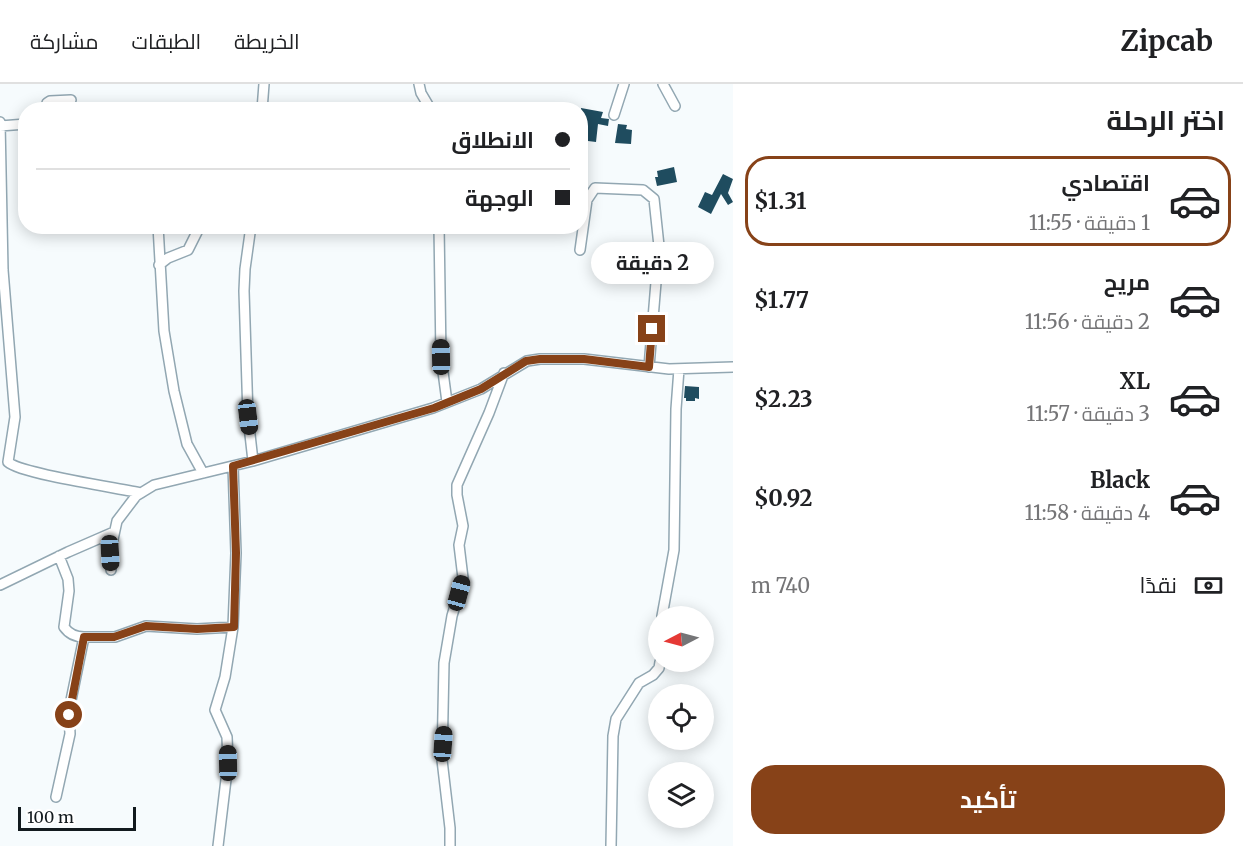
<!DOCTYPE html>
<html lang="ar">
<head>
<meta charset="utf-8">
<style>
  body { margin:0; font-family:Merriweather,Cairo,serif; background:#f6f6f6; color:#202124; direction:rtl; height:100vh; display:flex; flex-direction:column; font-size:22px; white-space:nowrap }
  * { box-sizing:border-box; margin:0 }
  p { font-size:20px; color:#757577 }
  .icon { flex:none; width:33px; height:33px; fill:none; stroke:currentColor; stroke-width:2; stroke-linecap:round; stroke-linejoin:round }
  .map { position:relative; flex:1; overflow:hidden; direction:ltr }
  .details { display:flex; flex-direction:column; background:#fff; width:510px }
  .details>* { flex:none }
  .banner { position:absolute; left:18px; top:18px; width:570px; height:132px; border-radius:24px; box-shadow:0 3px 15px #0003; direction:rtl; display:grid; align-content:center; height:132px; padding:0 18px; background:#fff }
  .needle { width:39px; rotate:264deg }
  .buttons { position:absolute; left:648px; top:522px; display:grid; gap:12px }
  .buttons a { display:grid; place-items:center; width:66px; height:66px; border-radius:50%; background:#fff; box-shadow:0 3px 15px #0003; font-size:30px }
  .scale { position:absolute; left:18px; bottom:15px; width:118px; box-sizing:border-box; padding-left:6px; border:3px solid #121a1e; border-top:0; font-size:16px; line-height:21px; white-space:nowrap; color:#121a1e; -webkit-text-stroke:4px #fff; paint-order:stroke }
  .end { position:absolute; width:27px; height:27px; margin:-14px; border:8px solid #874218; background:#fff; box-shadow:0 0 0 3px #fff }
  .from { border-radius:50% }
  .bubble { position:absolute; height:42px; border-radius:21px; background:#fff; box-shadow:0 3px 15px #0003; font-size:20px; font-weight:700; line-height:42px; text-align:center; direction:rtl }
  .car { position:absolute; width:18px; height:36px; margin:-18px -9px; border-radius:8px; box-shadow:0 0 4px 2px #0007; background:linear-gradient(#222 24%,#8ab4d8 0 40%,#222 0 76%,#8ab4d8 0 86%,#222 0) }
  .banner b { display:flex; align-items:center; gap:21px; height:57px; font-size:22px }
  .banner b+b { border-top:2px solid #e0e0e0 }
  .banner i { width:15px; height:15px; background:#202124 }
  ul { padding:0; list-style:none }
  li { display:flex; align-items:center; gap:18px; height:90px; margin:0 12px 9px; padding:0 6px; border:3px solid transparent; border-radius:24px }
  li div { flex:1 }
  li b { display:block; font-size:22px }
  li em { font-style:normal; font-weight:700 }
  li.on { border-color:#874218 }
  li>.icon { width:54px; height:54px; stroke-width:1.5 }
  h2 { padding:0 18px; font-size:27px; line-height:72px }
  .pay { display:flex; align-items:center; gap:15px; height:66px; padding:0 18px; font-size:22px }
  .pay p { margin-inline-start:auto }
  .cta { display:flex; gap:12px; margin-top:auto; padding:12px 18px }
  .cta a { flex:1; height:69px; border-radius:24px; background:#874218; color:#fff; font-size:24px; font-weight:700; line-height:69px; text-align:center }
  header { display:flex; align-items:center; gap:36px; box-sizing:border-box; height:84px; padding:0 30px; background:#fff; border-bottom:2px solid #e0e0e0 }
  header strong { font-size:28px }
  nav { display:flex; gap:33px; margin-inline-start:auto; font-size:21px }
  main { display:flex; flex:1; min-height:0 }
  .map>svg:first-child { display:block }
  .building { fill:#1f4c5f }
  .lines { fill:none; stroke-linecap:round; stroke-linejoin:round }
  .minor-casing { stroke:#92a7b2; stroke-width:12 }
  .minor { stroke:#fff; stroke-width:9 }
  .route { stroke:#874218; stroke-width:8 }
</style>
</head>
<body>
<header>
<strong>Zipcab</strong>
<nav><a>الخريطة</a><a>الطبقات</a><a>مشاركة</a></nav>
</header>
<main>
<section class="details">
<h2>اختر الرحلة</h2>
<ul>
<li class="on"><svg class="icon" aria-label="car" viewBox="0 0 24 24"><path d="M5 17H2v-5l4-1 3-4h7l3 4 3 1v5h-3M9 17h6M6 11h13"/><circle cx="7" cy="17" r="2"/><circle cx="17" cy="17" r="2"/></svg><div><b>اقتصادي</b><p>1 دقيقة · 11:55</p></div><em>$1.31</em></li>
<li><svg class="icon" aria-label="car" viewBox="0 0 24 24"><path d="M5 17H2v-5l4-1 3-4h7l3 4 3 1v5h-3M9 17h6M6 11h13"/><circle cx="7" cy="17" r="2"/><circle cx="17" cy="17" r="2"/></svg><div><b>مريح</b><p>2 دقيقة · 11:56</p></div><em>$1.77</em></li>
<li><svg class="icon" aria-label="car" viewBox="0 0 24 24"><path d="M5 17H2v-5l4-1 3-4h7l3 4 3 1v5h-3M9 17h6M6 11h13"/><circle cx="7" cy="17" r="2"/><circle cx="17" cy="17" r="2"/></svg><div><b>XL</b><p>3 دقيقة · 11:57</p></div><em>$2.23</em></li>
<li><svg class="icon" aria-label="car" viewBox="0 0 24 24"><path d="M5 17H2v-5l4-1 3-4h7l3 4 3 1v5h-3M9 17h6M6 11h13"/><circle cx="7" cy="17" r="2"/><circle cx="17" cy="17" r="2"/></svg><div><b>Black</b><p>4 دقيقة · 11:58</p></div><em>$0.92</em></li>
</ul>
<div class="pay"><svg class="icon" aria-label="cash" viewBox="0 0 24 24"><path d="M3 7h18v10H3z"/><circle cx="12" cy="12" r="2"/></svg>نقدًا<p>740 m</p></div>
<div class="cta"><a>تأكيد</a></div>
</section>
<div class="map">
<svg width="733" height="762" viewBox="0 0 733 762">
  <rect width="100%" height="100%" fill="#f6fbfd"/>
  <path class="building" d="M 581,24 L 603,28 L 601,34 L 609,35 L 608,42 L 598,40 L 596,58 L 580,56 Z
    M 618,40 L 627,41 L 626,45 L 632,46 L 631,60 L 615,59 Z
    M 674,83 L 677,98 L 657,102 L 655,93 L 658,93 L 657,87 Z
    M 723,90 L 733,95 L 728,109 L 733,118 L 728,121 L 721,110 L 711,130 L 698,123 L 705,108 L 712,111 Z
    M 685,302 L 699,303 L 699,315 L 695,314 L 695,317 L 686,317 L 686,314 L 684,314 Z"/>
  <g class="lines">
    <g class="minor-casing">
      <path id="minor" d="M 419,0 L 421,9 L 431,26
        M 663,0 L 675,22
        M 46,26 L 47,19 L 50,17 L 71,16
        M 262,26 L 264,0
        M 614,31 L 624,0
        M 0,38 L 3,186 L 15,333 L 8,378 C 21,390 118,404 141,409
        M 0,42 L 26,40
        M 158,142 L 164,247 L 174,307 L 187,360 L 203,389
        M 248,142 L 250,149 L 245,185 L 244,207 L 248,333 L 253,377
        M 439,142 L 441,273 L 447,318
        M 580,166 L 587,116 L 595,104 L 643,106 L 654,115 L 659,162 L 649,283
        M 159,181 L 168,174 L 188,166 L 200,142
        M 59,472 L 68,495 L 69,507 L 64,543 C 69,550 75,553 84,553
        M 111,486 L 110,469 L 117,437 L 136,412 L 154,401 L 253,377 L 433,324 L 481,305 L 527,277 L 540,275 L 584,275 L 669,285 L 733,283
        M 0,501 L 68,468 L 114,448
        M 662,532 L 674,466 L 676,325 L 679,285
        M 56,713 L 70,650 L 69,626 L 84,553 L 115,553 L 146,542 L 197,545 L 233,543 L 236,469 L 233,382
        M 218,762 L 228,679 L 227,653 L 215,626 L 225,593 L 233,543
        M 450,762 L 450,744 L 442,676 L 444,579 L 452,532 L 463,494 L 459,461 L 463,442 L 457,411 L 457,401 L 489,329 L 504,289
        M 611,762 L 613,652 L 616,635 L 639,599 L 653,591 L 659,584 L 660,578"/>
    </g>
    <use href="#minor" class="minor"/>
  </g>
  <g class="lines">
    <path class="route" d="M 69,631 L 84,553 L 114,553 L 146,542 L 197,545 L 234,543 L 236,469 L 233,382 L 434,324 L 481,305 L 526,277 L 540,275 L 584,275 L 649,283 L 652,245"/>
  </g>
</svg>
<div class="buttons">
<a><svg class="needle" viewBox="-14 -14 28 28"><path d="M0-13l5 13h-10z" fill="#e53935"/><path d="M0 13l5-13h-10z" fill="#757577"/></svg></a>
<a><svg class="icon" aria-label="locate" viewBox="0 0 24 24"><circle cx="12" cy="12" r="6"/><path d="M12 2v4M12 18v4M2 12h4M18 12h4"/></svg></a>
<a><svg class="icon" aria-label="layers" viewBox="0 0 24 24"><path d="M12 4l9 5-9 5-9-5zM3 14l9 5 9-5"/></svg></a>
</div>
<div class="scale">100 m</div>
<i class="end from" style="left:69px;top:631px"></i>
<i class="end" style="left:652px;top:245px"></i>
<div class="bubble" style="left:591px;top:158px;width:123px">2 دقيقة</div>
<i class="car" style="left:441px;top:273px;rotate:359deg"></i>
<i class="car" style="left:248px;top:333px;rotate:173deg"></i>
<i class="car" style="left:110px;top:469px;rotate:177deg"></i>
<i class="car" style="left:459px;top:509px;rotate:15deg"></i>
<i class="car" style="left:443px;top:660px;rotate:4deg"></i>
<i class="car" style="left:228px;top:679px;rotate:359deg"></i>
<div class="banner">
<b><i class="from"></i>الانطلاق</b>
<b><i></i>الوجهة</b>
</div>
</div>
</main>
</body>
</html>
